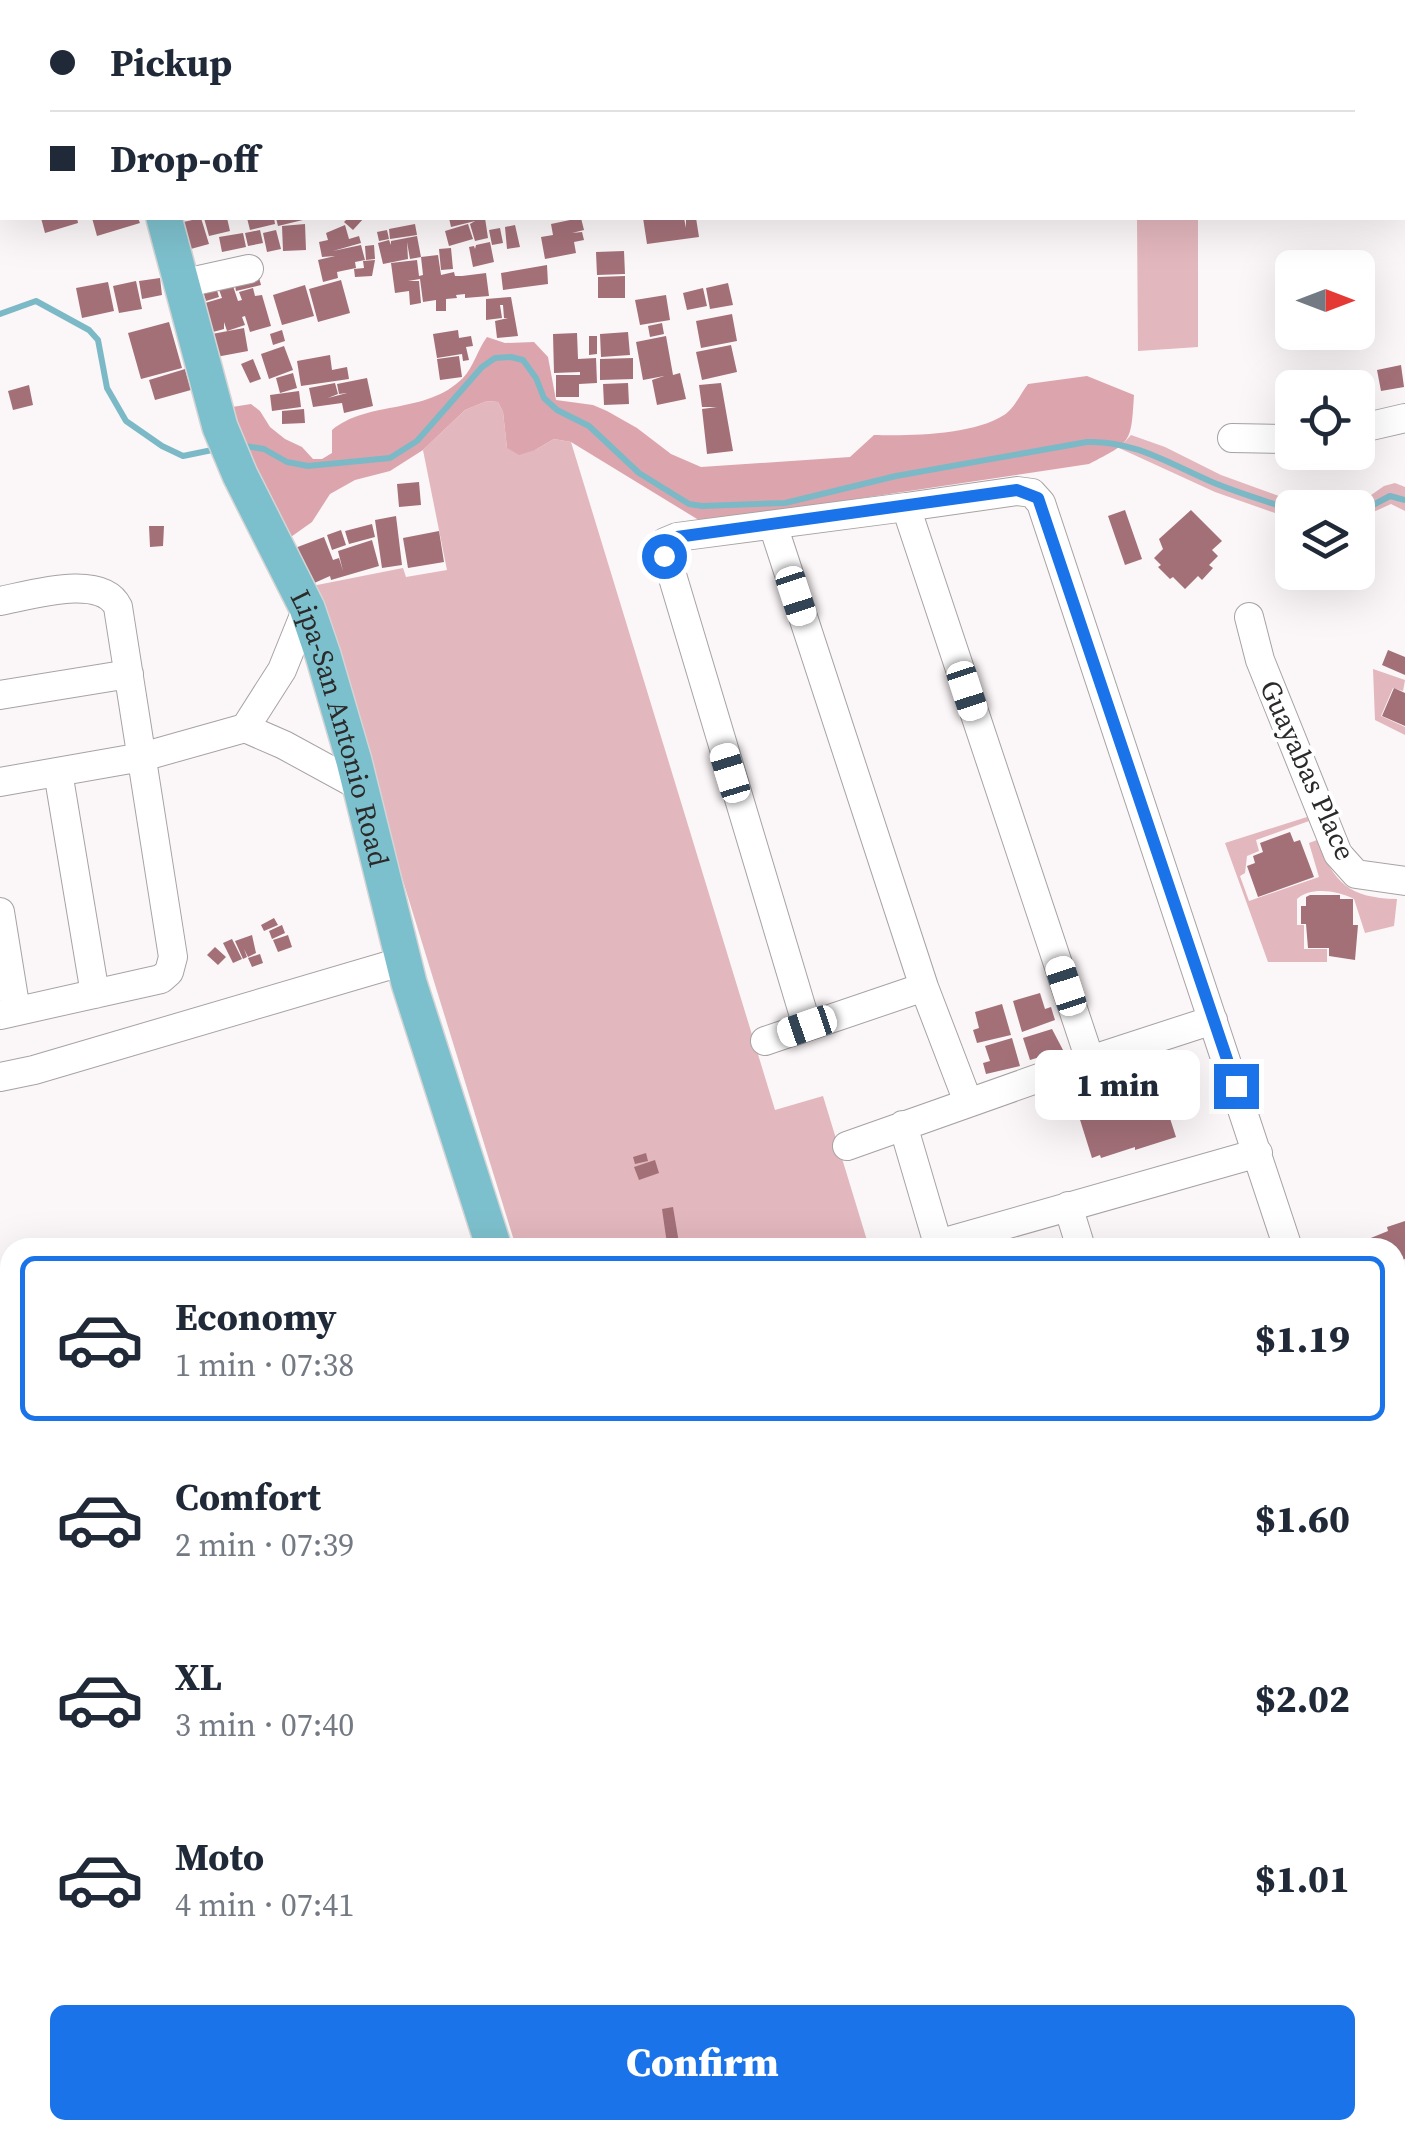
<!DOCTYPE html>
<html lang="en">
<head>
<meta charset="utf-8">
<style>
  body { margin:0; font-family:"Source Serif 4",serif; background:#f6f6f7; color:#1f2937; height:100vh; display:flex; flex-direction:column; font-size:38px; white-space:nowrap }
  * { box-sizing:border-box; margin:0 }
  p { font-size:32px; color:#747a83 }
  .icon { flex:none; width:55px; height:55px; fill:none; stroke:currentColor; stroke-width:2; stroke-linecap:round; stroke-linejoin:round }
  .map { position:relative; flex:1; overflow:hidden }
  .drawer { position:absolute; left:0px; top:1238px; width:1405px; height:902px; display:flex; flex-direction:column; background:#fff; border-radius:30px 30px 0 0; box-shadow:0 10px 40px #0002 }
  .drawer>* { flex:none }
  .hud { position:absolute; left:0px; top:0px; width:1405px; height:220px; box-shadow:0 10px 40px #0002; display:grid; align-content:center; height:220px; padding:0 50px; background:#fff }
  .needle { width:65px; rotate:90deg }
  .tools { position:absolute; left:1275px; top:250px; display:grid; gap:20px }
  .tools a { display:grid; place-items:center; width:100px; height:100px; border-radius:15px; background:#fff; box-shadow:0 10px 40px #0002; font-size:50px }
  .end { position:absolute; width:45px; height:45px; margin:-22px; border:12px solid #1a73e8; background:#fff; box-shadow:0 0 0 5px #fff }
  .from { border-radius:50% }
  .bubble { position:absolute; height:70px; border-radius:15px; background:#fff; box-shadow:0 10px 40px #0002; font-size:32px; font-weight:800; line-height:70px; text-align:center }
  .car { position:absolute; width:30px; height:60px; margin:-30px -15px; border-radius:12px; box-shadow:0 0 8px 2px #0007; background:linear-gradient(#fff 24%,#345 0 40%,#fff 0 76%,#345 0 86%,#fff 0) }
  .hud b { display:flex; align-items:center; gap:35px; height:95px; font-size:38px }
  .hud b+b { border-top:2px solid #e0e1e3 }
  .hud i { width:25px; height:25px; background:#1f2937 }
  ul { padding:18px 0 0; list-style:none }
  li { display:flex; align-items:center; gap:30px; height:165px; margin:0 20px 15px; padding:0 30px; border:5px solid transparent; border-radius:15px }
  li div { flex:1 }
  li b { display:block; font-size:38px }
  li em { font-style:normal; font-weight:800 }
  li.selected { border-color:#1a73e8 }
  li>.icon { width:90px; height:90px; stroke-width:1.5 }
  .primary-button { display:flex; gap:20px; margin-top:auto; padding:20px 50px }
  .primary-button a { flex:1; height:115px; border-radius:15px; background:#1a73e8; color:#fff; font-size:40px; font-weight:800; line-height:115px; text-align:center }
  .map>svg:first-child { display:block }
  .green { fill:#e2b7bd }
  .forest { fill:#dca5ad }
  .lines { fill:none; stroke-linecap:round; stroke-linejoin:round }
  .stream { stroke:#7cb9c7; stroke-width:6 }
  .building { fill:#a37078 }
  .minor-casing { stroke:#a8a3a3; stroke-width:30 }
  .major-casing { stroke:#d5d4d4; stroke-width:38 }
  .minor { stroke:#fff; stroke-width:28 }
  .major { stroke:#7dc0cd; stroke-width:35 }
  .route { stroke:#1a73e8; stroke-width:12 }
  .labels { text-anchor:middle; stroke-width:8; stroke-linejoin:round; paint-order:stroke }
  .street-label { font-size:28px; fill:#2b2929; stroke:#fff }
</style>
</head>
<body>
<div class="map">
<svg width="1405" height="2139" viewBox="0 0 1405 2139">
  <rect width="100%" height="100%" fill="#fbf6f7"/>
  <path class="green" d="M 1137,218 L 1198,218 L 1198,347 L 1138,351 Z
    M 487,401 L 498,402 L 503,412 L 507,448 L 535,450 L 554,439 L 571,442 L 775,1110 L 823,1096 L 869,1247 L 516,1247 L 312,586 L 403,568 L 406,577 L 447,570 L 423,450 L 465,410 Z
    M 1131,435 L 1165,447 L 1221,475 L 1309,507 L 1292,508 L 1292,519 L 1215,492 L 1119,448 Z
    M 1395,483 L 1405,487 L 1405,511 L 1391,504 L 1358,519 L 1358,508 L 1354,507 L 1384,486 Z
    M 1373,669 L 1405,680 L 1403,691 L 1393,688 L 1381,716 L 1405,727 L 1405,735 L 1375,720 Z
    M 1307,817 L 1309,821 L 1256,840 L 1259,851 L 1247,856 L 1245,873 L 1240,876 L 1249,901 L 1319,877 L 1309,843 L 1317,840 C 1334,883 1349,898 1397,899 L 1394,926 L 1365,933 L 1354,899 C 1338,891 1311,886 1297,899 L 1297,925 L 1304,925 L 1304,949 L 1327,949 L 1327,962 L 1268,962 L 1225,843 Z
    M 1402,1266 L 1405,1288 L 1399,1290 L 1402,1299 L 1397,1301 L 1405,1326 L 1399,1328 L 1405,1353 L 1395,1357 L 1395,1268 Z"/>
  <path class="forest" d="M 487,337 L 505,343 L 534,342 L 548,357 L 556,400 L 593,405 L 607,411 L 637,428 L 671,454 L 701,467 L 850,457 L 874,435 C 911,436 973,435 1004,415 C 1014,409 1021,393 1028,384 L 1087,376 L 1134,395 C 1131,443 1132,442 1089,464 L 702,522 L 571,442 L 554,439 L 535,450 L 519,455 L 507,448 L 503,412 L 498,402 L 487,401 L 465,410 L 423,450 L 390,471 L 355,480 L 330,494 L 312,522 L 288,539 L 226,408 L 251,404 L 260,411 L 270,427 L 285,439 L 302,447 L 313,459 L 322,459 L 332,453 L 332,430 C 368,400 426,415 463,378 C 473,368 478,349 487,337 Z"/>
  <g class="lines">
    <path class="stream" d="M 0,314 L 36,301 L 89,330 L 98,340 L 107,388 L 126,421 L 162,446 L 183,456 L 217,449
      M 239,445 L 264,449 L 287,462 L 308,466 L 390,458 L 417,441 L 482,367 L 495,358 L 511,357 L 523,360 L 536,378 L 544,398 L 557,410 L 589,426 L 639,473 L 689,504 L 702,506 L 785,503 L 896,476 L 1087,442 C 1133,440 1170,464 1212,482 C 1238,493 1266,501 1292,510
      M 1358,513 L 1390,496 L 1405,500"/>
  </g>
  <path class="building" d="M 41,218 L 77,218 L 78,223 L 45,233 Z
    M 92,218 L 138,218 L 140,223 L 97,236 Z
    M 201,218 L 209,244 L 187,250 L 179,223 Z
    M 204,218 L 227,218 L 230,231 L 209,236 Z
    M 247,218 L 274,218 L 275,224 L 250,230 Z
    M 276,218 L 307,218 L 307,219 L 278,226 Z
    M 348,218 L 364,218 L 353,230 L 344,222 Z
    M 449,218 L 485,218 L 488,238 L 475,241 L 470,224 L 475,221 L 451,227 Z
    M 569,218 L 581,218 L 584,230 L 572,233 L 582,232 L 584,240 L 574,242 L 576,253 L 545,259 L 541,237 L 553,235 L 551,224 L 570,220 Z
    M 643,218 L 684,218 L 686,228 L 686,218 L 696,218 L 699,237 L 647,244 Z
    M 305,224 L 306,250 L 283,251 L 282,226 Z
    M 415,224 L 417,235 L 390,239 L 389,229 Z
    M 468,224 L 473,239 L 449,246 L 445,231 Z
    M 345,225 L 349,239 L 359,236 L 361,243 L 333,251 L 361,245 L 365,260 L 355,262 L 356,268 L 337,272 L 338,278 L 323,282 L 318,260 L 335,256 L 322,257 L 319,242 L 328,240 L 326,233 Z
    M 515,225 L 520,247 L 507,249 L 505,227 Z
    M 500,228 L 503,243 L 492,245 L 489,230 Z
    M 260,230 L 263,243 L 248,246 L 245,233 Z
    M 276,230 L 281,249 L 267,252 L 263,233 Z
    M 387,230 L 389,239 L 379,241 L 377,232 Z
    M 243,233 L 246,247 L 222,252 L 219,237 Z
    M 417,236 L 421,257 L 410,259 L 407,242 L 408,259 L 383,264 L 378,243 L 389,240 L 391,245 L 391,241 Z
    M 490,242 L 494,262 L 473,267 L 469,247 L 474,246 L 475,249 L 476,245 Z
    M 374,245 L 375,259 L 366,260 L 365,246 Z
    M 451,248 L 453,269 L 441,270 L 439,249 Z
    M 624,251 L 625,274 L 597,275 L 596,252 Z
    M 438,255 L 441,275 L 454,272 L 455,276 L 462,276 L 486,273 L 489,296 L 465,298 L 465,294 L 456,295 L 457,298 L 446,299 L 446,311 L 436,311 L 436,300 L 423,302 L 420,279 L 408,281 L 419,281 L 421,303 L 410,305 L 409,291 L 395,293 L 391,263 L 417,260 L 419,276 L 423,275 L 421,257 Z
    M 375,260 L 372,276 L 355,277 L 354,269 L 364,268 L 363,261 Z
    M 547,265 L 548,284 L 503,290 L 501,273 Z
    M 258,274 L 261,285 L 236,291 L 234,280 Z
    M 625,276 L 625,298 L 598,298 L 598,277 Z
    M 160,278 L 162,295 L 142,299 L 139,281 Z
    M 231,280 L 238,301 L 242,300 L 239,292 L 253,288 L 255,296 L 262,295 L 271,326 L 250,332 L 245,316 L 242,317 L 245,325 L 227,331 L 224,322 L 224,329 L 213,332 L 205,303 L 222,298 L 217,284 Z
    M 341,280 L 350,313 L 318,322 L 309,289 Z
    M 136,281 L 142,309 L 119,313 L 113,286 Z
    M 108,282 L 114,311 L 82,318 L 76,288 Z
    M 728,283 L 733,305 L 710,309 L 706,288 Z
    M 215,284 L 219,297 L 206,301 L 202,289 Z
    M 305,285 L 314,316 L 282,325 L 273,295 Z
    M 703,288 L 707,306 L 687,310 L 683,293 Z
    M 666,295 L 670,320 L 640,325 L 635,300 Z
    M 511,297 L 518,336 L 497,338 L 495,321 L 508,318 L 504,318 L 503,305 L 500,305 L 502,318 L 486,320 L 486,299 Z
    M 732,314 L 737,341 L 701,348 L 696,321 Z
    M 169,322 L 182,368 L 141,379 L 128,333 Z
    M 662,323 L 664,334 L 650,337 L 648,326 Z
    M 244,328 L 248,351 L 216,357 L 212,334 Z
    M 282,330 L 285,341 L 273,345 L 270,334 Z
    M 458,330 L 459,338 L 471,336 L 473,346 L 466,347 L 469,360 L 463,361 L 462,354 L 437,358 L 433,334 Z
    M 628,332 L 630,355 L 601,357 L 600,334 Z
    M 577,333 L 578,359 L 596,358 L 597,383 L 579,384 L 579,397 L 556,397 L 556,375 L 580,375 L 580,372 L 554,373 L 553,334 Z
    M 589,336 L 597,336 L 597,354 L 589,355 Z
    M 666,336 L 673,375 L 680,373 L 686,399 L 657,405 L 652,380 L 664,376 L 643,380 L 636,342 Z
    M 731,345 L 737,372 L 702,380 L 696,352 Z
    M 284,346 L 293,370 L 269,379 L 261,354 Z
    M 330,355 L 332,370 L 347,367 L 349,379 L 301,386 L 297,361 Z
    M 459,356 L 462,377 L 440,380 L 437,359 Z
    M 633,358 L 633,379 L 600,380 L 600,359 Z
    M 253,359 L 261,379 L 250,383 L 241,364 Z
    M 1401,365 L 1404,387 L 1381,391 L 1377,370 Z
    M 185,369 L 191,390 L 155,400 L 149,380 Z
    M 293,373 L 297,388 L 280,393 L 276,378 Z
    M 367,378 L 373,406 L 344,413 L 342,403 L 313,407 L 309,388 L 335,383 L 338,394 L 328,398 L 347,393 L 339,394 L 337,384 Z
    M 628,383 L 629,404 L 604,405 L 603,384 Z
    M 721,383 L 733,451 L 707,454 L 702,409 L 717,407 L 702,407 L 699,385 Z
    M 29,385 L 33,405 L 13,410 L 8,391 Z
    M 299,391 L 301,407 L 272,411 L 270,395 Z
    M 304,409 L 305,423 L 282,424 L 282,411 Z
    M 419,482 L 421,505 L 399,507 L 397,484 Z
    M 1125,510 L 1142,559 L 1125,565 L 1108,516 Z
    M 1191,510 L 1222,541 L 1212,550 L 1218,556 L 1209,565 L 1213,568 L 1202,580 L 1198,576 L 1185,589 L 1173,577 L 1170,579 L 1158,567 L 1161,565 L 1154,558 L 1163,549 L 1159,539 Z
    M 396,516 L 402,565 L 382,568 L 375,520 Z
    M 372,524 L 375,537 L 349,544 L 345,531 Z
    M 149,526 L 164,526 L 163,546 L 150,547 Z
    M 341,530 L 346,545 L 332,550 L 327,535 Z
    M 439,531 L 444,562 L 408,568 L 403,538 Z
    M 324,537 L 333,560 L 339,558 L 343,571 L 338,551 L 372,540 L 379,566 L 331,580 L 330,576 L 312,584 L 295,548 Z
    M 1388,650 L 1405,657 L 1405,675 L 1382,665 Z
    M 1394,688 L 1405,693 L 1405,726 L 1382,716 Z
    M 1290,832 L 1294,842 L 1300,840 L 1314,877 L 1258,897 L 1247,866 L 1255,863 L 1253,856 L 1263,852 L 1260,843 Z
    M 1310,895 L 1340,895 L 1340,899 L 1353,899 L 1353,925 L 1358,925 L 1355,960 L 1329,956 L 1329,948 L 1308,948 L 1306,924 L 1301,924 L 1301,906 L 1306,906 L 1306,897 Z
    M 274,918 L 278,925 L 264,931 L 261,925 Z
    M 282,925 L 285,933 L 272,939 L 269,931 Z
    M 252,935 L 256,953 L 248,957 L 244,949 L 247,957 L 243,959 L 235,941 Z
    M 288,935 L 292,947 L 278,952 L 273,940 Z
    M 232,939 L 242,959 L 233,963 L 223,943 Z
    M 215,947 L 226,957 L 218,965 L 207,955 Z
    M 260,954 L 263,963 L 252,967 L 248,958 Z
    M 1040,993 L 1045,1009 L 1051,1007 L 1055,1020 L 1022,1032 L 1013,1001 Z
    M 1002,1004 L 1011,1035 L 977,1043 L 973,1030 L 979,1028 L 975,1012 Z
    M 1052,1029 L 1063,1050 L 1030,1060 L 1023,1038 Z
    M 1012,1038 L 1020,1066 L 986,1074 L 983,1063 L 990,1061 L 985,1046 Z
    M 1157,1078 L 1176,1137 L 1135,1150 L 1135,1147 L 1101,1158 L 1100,1155 L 1092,1158 L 1076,1107 Z
    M 646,1153 L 648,1161 L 635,1164 L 633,1157 Z
    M 655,1160 L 659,1173 L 639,1180 L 634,1167 Z
    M 673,1207 L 679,1243 L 667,1244 L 662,1209 Z
    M 1405,1221 L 1405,1259 L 1395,1262 L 1395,1248 L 1363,1248 L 1361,1242 L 1388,1231 L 1387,1227 Z
    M 1405,1289 L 1405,1320 L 1404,1320 L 1398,1301 L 1403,1299 L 1400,1291 Z
    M 1016,2130 L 1025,2130 L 1033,2137 L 1019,2139 L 1013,2134 Z"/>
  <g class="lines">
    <g class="minor-casing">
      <path id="minor" d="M 0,178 L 2,178
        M 181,284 L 249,269
        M 1358,429 L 1405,418
        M 1232,438 L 1292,439
        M 906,507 L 1017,491 L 1032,493 L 1041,503 L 1288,1248
        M 0,601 C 31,595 102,573 118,607 L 173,957 L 169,972 L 161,979 L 0,1015
        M 1249,617 L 1260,660 L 1338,854 L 1356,874 L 1405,881
        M 0,695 L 129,674
        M 245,728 L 282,670 L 307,608
        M 58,772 L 95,994
        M 0,782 L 142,757 L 245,728 L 284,745 L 361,787
        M 0,912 L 16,1011
        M 924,987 L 968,1102
        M 807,1026 L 664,548 L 665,542 L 677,537 L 906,507 L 1090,1060
        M 765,1041 L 924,987 L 773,525
        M 0,1077 L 34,1070 L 404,961
        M 903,1125 L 938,1244 L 1258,1153
        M 847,1146 L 1090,1060 L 1213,1020
        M 1068,1206 L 1081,1248
        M 1395,1556 L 1405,1581
        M 1395,1743 L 1405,1740
        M 1395,2038 L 1405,2066
        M 359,2139 L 374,2130
        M 797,2139 L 827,2130"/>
    </g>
    <g class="major-casing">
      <g id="major">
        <path d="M 31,0 L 32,2"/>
        <path id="s1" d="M 164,218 L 220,427 L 240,475 L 307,608 L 323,655 L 354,761 L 409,983 L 494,1248"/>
        <path d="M 570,2130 L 573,2139"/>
      </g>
    </g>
    <use href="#minor" class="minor"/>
    <use href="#major" class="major"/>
  </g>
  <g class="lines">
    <path class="route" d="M 664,556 L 665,542 L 677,537 L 1017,490 L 1038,498 L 1236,1086"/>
  </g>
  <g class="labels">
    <g class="street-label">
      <text dy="10" stroke="none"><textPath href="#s1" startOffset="542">Lipa-San Antonio Road</textPath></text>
      <text transform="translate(1308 770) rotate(66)" y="10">Guayabas Place</text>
    </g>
  </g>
</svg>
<div class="tools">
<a><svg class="needle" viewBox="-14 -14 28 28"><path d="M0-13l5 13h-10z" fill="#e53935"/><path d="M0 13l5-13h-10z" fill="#747a83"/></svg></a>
<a><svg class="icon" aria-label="locate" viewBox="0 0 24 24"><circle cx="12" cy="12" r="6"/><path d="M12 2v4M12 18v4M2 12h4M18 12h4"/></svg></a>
<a><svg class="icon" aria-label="layers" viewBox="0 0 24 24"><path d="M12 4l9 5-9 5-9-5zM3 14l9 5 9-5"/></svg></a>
</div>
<i class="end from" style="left:664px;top:556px"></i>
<i class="end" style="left:1236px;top:1086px"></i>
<div class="bubble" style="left:1035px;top:1050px;width:165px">1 min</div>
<i class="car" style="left:796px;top:596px;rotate:162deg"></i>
<i class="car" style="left:967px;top:691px;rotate:162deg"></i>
<i class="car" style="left:730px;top:773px;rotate:343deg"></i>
<i class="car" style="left:1066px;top:986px;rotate:342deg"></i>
<i class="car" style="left:807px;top:1026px;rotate:251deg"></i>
<div class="hud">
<b><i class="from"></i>Pickup</b>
<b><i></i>Drop-off</b>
</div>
<section class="drawer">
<ul>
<li class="selected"><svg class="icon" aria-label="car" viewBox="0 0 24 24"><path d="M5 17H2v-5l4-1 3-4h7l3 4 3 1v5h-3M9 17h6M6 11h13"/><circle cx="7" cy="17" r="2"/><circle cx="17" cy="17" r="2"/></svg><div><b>Economy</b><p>1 min · 07:38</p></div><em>$1.19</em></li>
<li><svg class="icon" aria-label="car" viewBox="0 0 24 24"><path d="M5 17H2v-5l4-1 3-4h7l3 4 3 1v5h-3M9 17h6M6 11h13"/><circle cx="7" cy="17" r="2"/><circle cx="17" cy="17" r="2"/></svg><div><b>Comfort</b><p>2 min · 07:39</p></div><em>$1.60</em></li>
<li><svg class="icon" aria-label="car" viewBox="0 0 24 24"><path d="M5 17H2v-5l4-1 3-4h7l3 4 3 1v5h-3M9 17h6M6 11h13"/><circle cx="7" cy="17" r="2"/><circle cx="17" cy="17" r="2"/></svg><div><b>XL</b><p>3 min · 07:40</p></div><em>$2.02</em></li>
<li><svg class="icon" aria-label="car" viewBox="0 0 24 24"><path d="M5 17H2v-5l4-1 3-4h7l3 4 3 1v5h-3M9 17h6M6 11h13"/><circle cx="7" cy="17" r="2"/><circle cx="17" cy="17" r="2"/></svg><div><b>Moto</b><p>4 min · 07:41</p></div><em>$1.01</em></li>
</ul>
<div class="primary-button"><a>Confirm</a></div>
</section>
</div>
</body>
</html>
